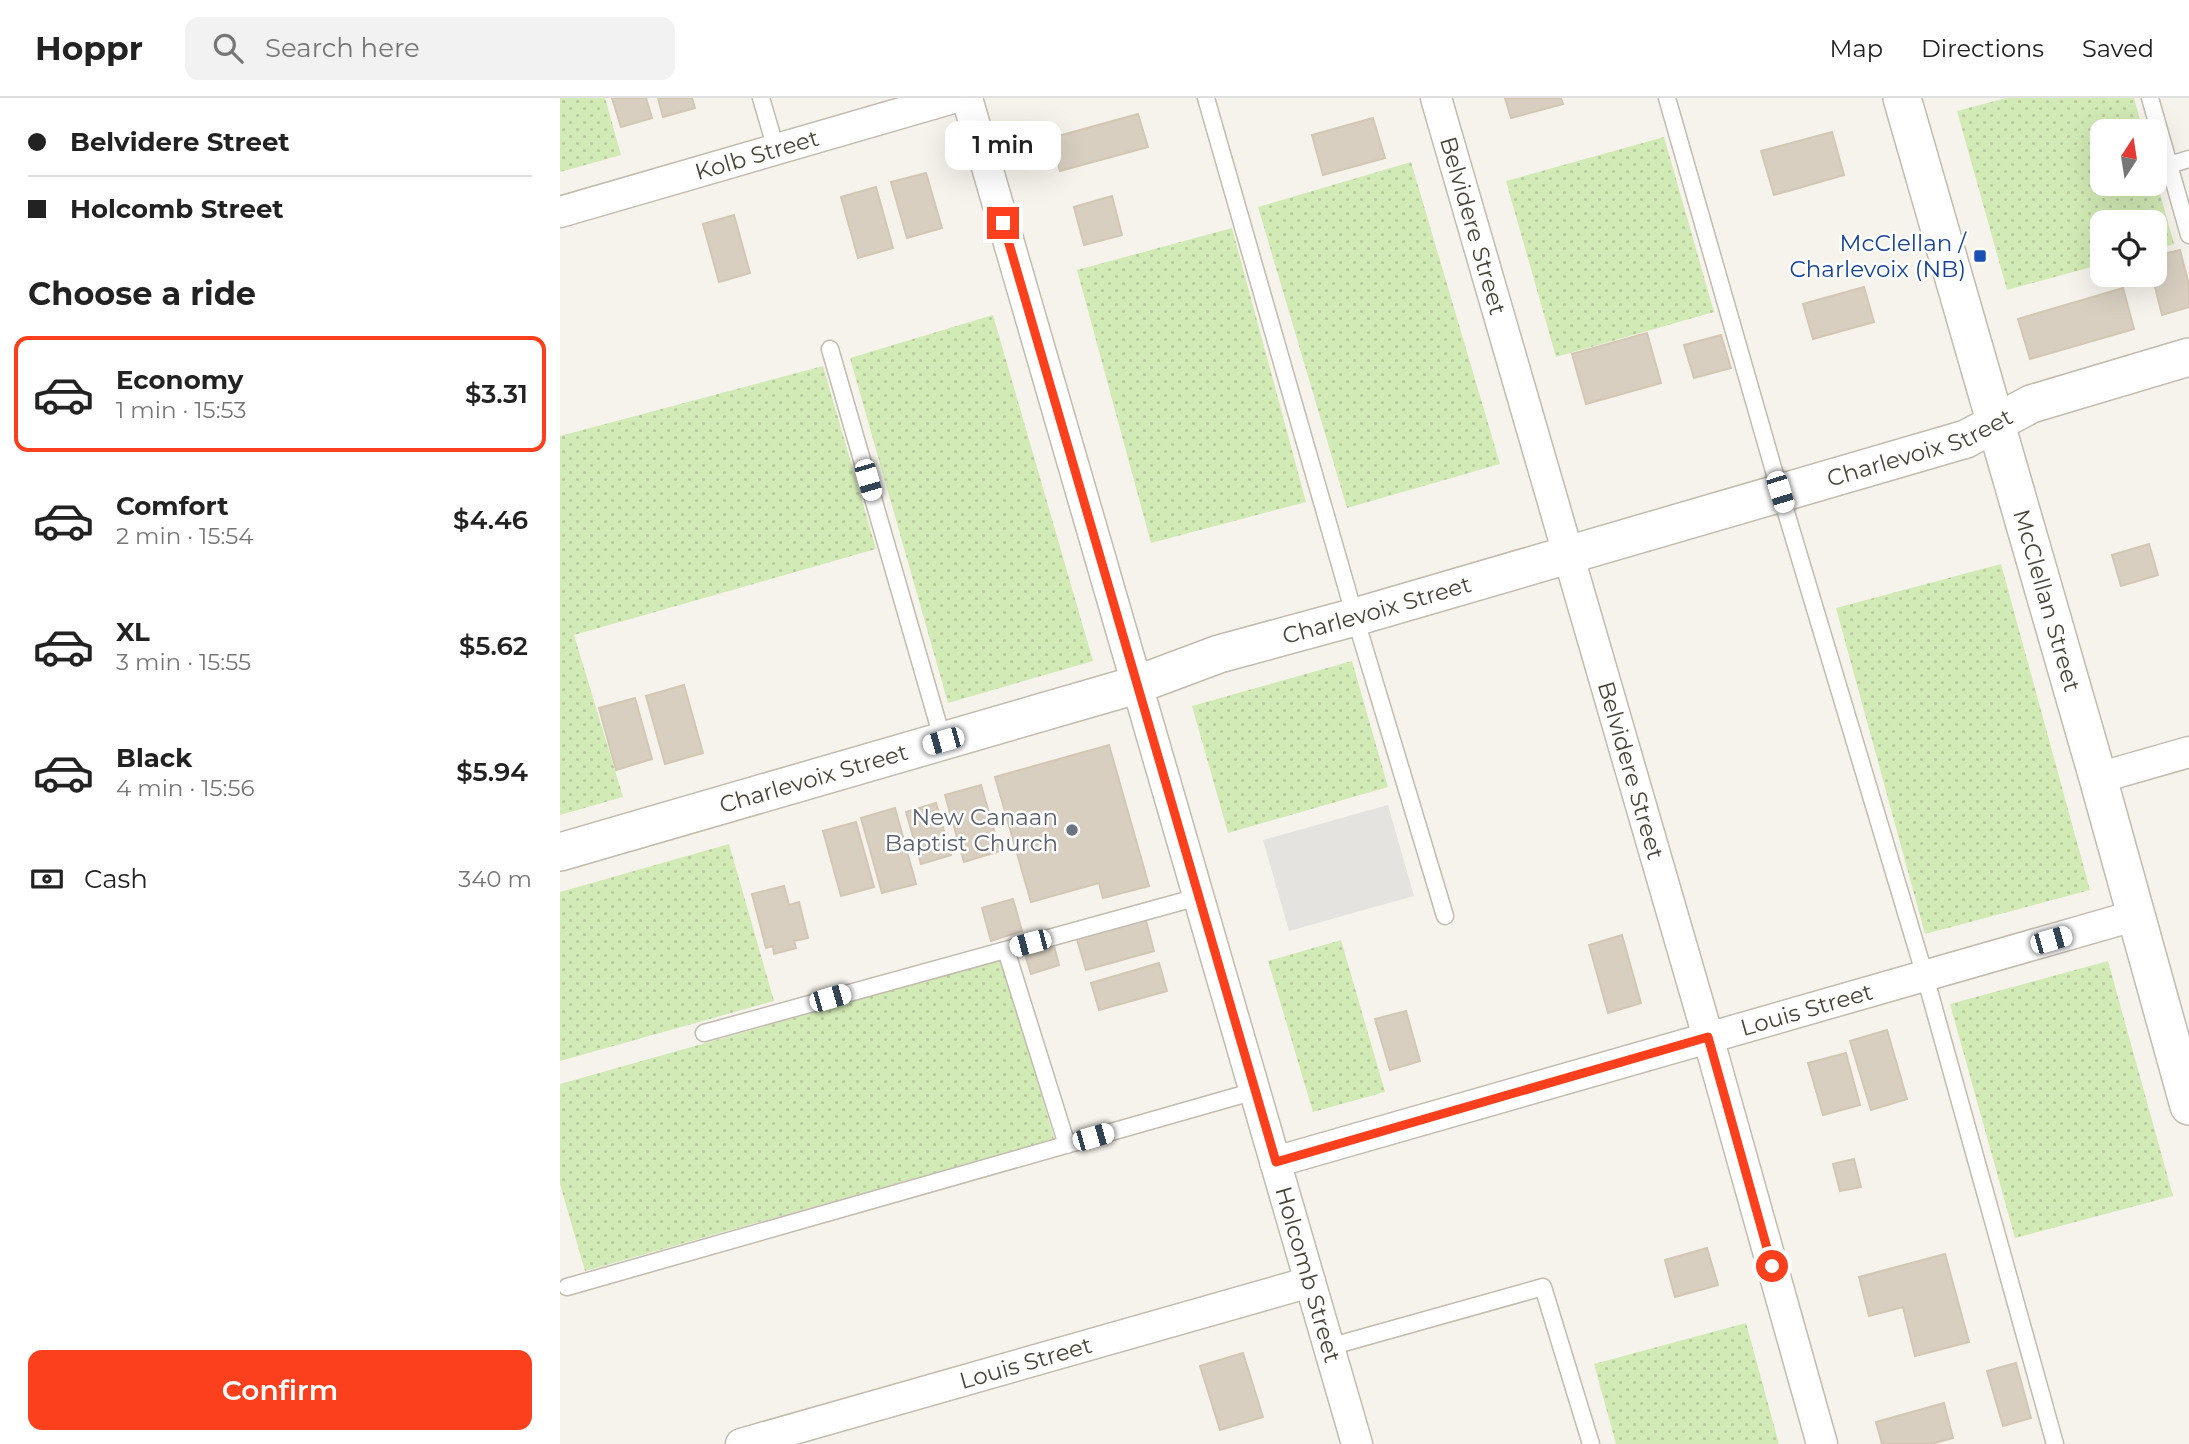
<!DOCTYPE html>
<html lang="en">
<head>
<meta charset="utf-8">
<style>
  body { margin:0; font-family:Montserrat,sans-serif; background:#f2f2f2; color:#222; height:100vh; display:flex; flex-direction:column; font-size:26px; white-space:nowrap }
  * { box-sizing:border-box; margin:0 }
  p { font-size:23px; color:#767676 }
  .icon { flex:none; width:38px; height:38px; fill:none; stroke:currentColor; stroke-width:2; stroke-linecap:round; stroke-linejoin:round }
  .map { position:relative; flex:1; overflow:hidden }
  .sheet { display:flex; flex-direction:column; background:#fff; width:560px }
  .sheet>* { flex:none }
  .top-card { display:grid; align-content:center; height:154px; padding:0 28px; background:#fff }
  .needle { width:46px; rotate:12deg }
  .tools { position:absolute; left:1530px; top:21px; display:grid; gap:14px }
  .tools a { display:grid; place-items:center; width:77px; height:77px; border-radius:14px; background:#fff; box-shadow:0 7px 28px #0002; font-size:35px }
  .end { position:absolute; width:32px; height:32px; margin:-16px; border:9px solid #fc3f1d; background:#fff; box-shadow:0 0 0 4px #fff }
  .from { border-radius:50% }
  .bubble { position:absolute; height:49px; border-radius:14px; background:#fff; box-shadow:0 7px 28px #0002; font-size:23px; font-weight:600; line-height:49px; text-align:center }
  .car { position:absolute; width:21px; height:42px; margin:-21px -10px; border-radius:9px; box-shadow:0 0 5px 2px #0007; background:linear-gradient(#fff 24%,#345 0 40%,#fff 0 76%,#345 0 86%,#fff 0) }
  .top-card b { display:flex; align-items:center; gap:24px; height:66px; font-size:26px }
  .top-card b+b { border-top:2px solid #e0e0e0 }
  .top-card i { width:18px; height:18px; background:#222 }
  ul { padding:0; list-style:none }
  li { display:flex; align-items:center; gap:21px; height:116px; margin:0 14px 10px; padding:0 14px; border:4px solid transparent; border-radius:14px }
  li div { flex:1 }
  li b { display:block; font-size:26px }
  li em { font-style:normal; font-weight:600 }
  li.selected { border-color:#fc3f1d }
  li>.icon { width:63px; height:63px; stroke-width:1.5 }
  h2 { padding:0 28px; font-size:32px; line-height:84px }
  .pay { display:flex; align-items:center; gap:18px; height:77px; padding:0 28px; font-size:26px }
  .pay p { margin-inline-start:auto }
  .cta { display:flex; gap:14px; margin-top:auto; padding:14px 28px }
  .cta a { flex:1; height:80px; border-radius:14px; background:#fc3f1d; color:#fff; font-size:28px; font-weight:600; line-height:80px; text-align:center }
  header { display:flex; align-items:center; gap:42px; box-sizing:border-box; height:98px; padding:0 35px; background:#fff; border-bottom:2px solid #e0e0e0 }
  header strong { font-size:33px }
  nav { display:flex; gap:38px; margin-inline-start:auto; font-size:24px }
  .search { width:490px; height:63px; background:#f2f2f2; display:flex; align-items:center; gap:18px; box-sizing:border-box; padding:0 24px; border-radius:14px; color:#767676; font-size:26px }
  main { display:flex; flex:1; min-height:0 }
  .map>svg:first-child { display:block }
  .grass { fill:url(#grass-dots) }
  .parking { fill:#e5e3e0 }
  .building { fill:#d8cfc1; stroke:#d3c7b4; stroke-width:2 }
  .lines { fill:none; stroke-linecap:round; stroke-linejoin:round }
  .service-casing { stroke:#c2bbae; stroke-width:19 }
  .minor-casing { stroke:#c2bbae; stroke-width:33 }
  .tertiary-casing { stroke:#c2bbae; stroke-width:40 }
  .service { stroke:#fff; stroke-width:16 }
  .minor { stroke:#fff; stroke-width:30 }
  .tertiary { stroke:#fff; stroke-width:37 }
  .route { stroke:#fc3f1d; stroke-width:9 }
  .transit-dot { fill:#1a4fb4; stroke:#fff; stroke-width:2.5 }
  .worship-dot { fill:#6b7280; stroke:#fff; stroke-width:2.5 }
  .labels { text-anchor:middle; stroke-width:5; stroke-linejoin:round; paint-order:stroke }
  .street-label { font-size:23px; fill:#4b4439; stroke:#fff }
  .transit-label { font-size:23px; fill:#164399; stroke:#fff; text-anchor:end }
  .worship-label { font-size:23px; fill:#5b616d; stroke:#fff; text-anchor:end }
</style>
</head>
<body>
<header>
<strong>Hoppr</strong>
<div class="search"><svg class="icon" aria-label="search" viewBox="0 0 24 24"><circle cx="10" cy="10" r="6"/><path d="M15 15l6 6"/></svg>Search here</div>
<nav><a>Map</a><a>Directions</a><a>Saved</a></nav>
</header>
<main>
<section class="sheet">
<div class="top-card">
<b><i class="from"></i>Belvidere Street</b>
<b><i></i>Holcomb Street</b>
</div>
<h2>Choose a ride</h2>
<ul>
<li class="selected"><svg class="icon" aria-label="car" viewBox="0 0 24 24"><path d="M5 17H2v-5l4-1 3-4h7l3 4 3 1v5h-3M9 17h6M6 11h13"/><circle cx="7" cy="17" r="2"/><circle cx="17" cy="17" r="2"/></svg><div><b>Economy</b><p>1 min · 15:53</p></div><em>$3.31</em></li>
<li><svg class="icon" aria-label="car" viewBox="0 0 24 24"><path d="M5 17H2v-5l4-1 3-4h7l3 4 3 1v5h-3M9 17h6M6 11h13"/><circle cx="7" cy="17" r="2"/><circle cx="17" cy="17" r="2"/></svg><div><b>Comfort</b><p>2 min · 15:54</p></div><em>$4.46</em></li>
<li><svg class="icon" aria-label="car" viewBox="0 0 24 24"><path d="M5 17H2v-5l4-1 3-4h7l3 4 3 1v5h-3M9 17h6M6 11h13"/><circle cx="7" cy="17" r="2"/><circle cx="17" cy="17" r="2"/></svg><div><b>XL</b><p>3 min · 15:55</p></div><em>$5.62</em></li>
<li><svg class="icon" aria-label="car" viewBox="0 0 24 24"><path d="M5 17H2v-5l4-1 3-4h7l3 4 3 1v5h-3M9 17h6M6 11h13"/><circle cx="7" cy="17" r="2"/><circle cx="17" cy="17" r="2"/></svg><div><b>Black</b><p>4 min · 15:56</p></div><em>$5.94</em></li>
</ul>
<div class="pay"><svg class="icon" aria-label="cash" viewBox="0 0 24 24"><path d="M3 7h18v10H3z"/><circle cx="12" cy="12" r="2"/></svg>Cash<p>340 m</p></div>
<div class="cta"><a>Confirm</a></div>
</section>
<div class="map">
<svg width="1629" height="1346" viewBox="0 0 1629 1346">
  <defs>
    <pattern id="grass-dots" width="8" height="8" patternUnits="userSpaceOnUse" patternTransform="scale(1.75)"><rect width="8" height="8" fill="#d2eab5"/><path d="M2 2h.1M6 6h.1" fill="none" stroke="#b6ca9c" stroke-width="1.8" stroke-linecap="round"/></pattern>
  </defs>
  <rect width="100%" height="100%" fill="#f6f3ec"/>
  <path class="grass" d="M 0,0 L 45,0 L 61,57 L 0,74 Z
    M 1446,0 L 1574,0 L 1583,33 L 1542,33 L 1542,86 L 1594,86 L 1594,74 L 1614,146 L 1594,152 L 1594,124 L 1542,124 L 1542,166 L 1447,192 L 1397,13 Z
    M 1104,39 L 1154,214 L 996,259 L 946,83 Z
    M 851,64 L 940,366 L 787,410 L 698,109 Z
    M 672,130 L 746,404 L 591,445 L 517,172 Z
    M 433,217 L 533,563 L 388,605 L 290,260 Z
    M 263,268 L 316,451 L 14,537 L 63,699 L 0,717 L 0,338 Z
    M 1441,466 L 1530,792 L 1365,836 L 1276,510 Z
    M 792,563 L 828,689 L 668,735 L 632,608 Z
    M 169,746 L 214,903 L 0,963 L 0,794 Z
    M 781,842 L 825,994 L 753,1014 L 708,863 Z
    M 443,861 L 494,1041 L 25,1173 L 0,1086 L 0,986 Z
    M 1548,863 L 1613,1098 L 1455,1140 L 1390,906 Z
    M 1186,1225 L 1219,1346 L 1056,1346 L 1034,1266 Z"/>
  <path class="parking" d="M 828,707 L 854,798 L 729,833 L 703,742 Z"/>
  <path class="building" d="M 52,0 L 86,0 L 92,20 L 61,29 Z
    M 98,0 L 132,0 L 135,10 L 103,19 Z
    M 945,0 L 1001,0 L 1003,6 L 951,20 Z
    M 578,16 L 588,49 L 500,73 L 491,40 Z
    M 813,20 L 825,60 L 763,77 L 752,37 Z
    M 1272,34 L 1284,77 L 1214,97 L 1201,53 Z
    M 366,75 L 382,130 L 347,140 L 331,84 Z
    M 316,89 L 333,150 L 298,160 L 281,99 Z
    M 552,98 L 562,137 L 524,147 L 514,109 Z
    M 174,117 L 190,175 L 159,184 L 143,126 Z
    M 1620,152 L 1629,187 L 1629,209 L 1602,217 L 1592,177 L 1594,177 L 1594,158 Z
    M 1304,189 L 1314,224 L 1253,241 L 1243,206 Z
    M 1563,190 L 1574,231 L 1470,261 L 1458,221 Z
    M 1087,235 L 1101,285 L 1026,306 L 1012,256 Z
    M 1161,237 L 1171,270 L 1134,280 L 1124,247 Z
    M 1589,446 L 1598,477 L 1561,488 L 1552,457 Z
    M 124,587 L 143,655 L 105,666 L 86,598 Z
    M 75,600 L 92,661 L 56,672 L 39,610 Z
    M 549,647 L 589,788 L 543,800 L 539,785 L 471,804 L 435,679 Z
    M 421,687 L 440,753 L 404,764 L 385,697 Z
    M 376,705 L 391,757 L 361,766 L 346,714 Z
    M 335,710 L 356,786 L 322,795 L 301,720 Z
    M 296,724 L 314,789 L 281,798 L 263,733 Z
    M 224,788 L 229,807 L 239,804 L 248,840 L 234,843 L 236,850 L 214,856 L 213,848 L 206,850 L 192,796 Z
    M 453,801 L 462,833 L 431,843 L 422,810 Z
    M 585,819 L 594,853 L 526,872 L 516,838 Z
    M 1062,837 L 1081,905 L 1048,915 L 1029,847 Z
    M 494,848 L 499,867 L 471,876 L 465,856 Z
    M 599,865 L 607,893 L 539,912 L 531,885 Z
    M 846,913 L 860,963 L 830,972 L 815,921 Z
    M 1327,932 L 1347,1001 L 1311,1012 L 1290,943 Z
    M 1286,955 L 1300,1007 L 1263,1017 L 1248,965 Z
    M 1294,1061 L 1301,1089 L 1280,1093 L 1273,1066 Z
    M 1147,1150 L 1158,1187 L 1115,1199 L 1105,1162 Z
    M 1385,1156 L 1409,1244 L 1355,1258 L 1343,1209 L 1309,1218 L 1299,1179 Z
    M 683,1255 L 703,1319 L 660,1332 L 640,1268 Z
    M 1456,1265 L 1471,1320 L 1443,1328 L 1427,1273 Z
    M 1384,1305 L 1393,1340 L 1371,1346 L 1322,1346 L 1316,1324 Z"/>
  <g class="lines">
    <g class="service-casing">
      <path id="service" d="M 201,0 L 216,51
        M 646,0 L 795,519 L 885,818
        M 1107,0 L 1220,394 L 1365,878 L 1495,1346
        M 1590,0 L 1629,137
        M 1609,67 L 1629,61
        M 270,251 L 383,643
        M 446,852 L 507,1047
        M 144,935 L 638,799
        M 7,1189 L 695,993
        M 769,1249 L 983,1189 L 1031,1346"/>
    </g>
    <g class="minor-casing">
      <g id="minor">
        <path id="s1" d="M 407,0 L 797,1346"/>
        <path id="s2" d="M 876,0 L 1148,939 L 1262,1346"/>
        <path id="s3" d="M 0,114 L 393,0"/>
        <path d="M 1538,680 L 1629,654"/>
        <path id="s4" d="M 715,1064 L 1577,817"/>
        <path id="s5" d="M 181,1346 L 750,1184"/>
      </g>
    </g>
    <g class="tertiary-casing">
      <g id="tertiary">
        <path id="s6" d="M 1342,0 L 1538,680 L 1629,1008"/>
        <path id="s7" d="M 0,754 L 576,587 L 659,556 L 795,519 L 1406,341 L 1471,306 L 1629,259"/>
      </g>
    </g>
    <use href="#service" class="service"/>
    <use href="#minor" class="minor"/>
    <use href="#tertiary" class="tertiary"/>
  </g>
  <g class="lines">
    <path class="route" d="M 443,125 L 716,1064 L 1148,939 L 1212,1168"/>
  </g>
  <rect class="transit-dot" x="1413" y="151" width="14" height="14" rx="3.5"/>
  <circle class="worship-dot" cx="512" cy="732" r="7"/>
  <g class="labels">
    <g class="street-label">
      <text dy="8" stroke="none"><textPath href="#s3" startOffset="205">Kolb Street</textPath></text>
      <text dy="8" stroke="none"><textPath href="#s2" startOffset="133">Belvidere Street</textPath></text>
      <text dy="8" stroke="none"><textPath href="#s7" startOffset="1419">Charlevoix Street</textPath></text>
      <text dy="8" stroke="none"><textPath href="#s6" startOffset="523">McClellan Street</textPath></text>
      <text dy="8" stroke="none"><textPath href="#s7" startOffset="852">Charlevoix Street</textPath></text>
      <text dy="8" stroke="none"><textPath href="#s2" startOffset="700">Belvidere Street</textPath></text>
      <text dy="8" stroke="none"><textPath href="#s7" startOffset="264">Charlevoix Street</textPath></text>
      <text dy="8" stroke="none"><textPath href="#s4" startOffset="553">Louis Street</textPath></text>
      <text dy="8" stroke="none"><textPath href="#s1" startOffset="1225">Holcomb Street</textPath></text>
      <text dy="8" stroke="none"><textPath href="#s5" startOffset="296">Louis Street</textPath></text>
    </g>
    <g class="transit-label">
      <text x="1406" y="153">McClellan /<tspan x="1406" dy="26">Charlevoix (NB)</tspan></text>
    </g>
    <g class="worship-label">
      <text x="498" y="727">New Canaan<tspan x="498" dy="26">Baptist Church</tspan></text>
    </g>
  </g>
</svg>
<div class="tools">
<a><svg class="needle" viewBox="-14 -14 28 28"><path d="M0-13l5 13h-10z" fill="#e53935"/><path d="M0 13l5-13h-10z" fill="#767676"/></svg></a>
<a><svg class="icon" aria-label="locate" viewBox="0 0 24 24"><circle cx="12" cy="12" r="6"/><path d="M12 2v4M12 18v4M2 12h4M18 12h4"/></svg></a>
</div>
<i class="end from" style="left:1212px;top:1168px"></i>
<i class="end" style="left:443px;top:125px"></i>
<div class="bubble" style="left:385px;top:23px;width:116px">1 min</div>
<i class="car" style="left:308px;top:382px;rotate:164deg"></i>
<i class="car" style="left:1220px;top:394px;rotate:163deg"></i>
<i class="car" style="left:383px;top:643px;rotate:254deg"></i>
<i class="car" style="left:1491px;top:842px;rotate:74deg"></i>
<i class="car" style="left:470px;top:845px;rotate:255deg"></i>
<i class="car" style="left:270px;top:900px;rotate:74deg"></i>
<i class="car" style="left:533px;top:1039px;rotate:74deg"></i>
</div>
</main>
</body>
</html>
